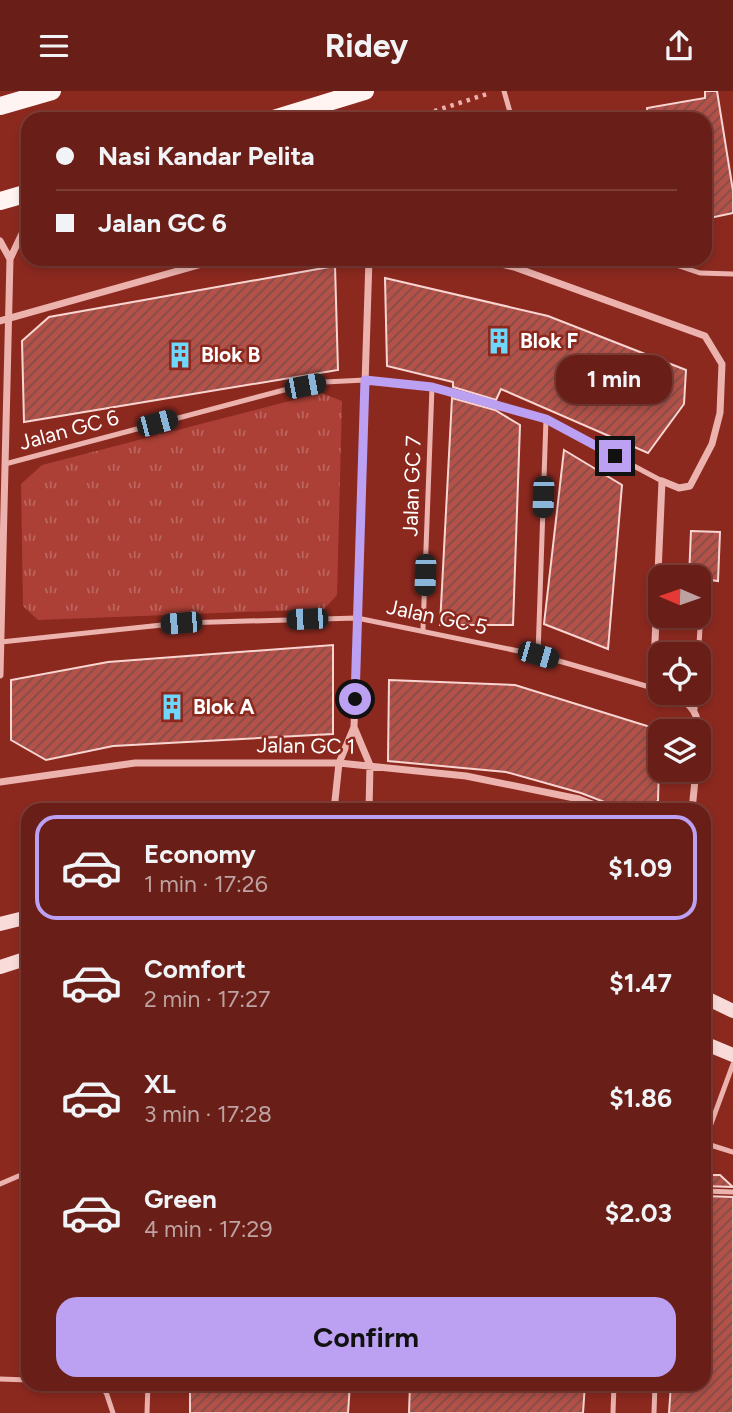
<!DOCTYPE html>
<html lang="en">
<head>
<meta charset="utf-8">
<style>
  body { margin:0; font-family:Figtree,sans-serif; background:#712c24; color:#f1f3f6; height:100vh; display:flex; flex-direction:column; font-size:26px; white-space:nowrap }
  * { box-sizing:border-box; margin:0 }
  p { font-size:23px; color:#bda2a1 }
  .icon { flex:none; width:38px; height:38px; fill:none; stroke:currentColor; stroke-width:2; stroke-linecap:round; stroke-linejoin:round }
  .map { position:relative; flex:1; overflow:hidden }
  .panel { position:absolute; left:21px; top:712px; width:690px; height:588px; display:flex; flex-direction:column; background:#691f17; border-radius:21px; box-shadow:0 4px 10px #0003,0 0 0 2px #7c3d36 }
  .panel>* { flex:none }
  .guide { position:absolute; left:21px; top:21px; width:691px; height:154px; border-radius:21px; box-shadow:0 4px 10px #0003,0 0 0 2px #7c3d36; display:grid; align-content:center; height:154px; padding:0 35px; background:#691f17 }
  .needle { width:46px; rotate:272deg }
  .tools { position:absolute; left:648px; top:474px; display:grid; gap:14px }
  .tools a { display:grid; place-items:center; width:63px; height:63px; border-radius:14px; background:#691f17; box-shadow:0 4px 10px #0003,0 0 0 2px #7c3d36; font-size:35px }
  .end { position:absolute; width:32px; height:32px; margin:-16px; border:9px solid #bca0f2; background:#111; box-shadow:0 0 0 4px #111 }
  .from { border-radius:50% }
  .bubble { position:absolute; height:49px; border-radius:21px; background:#691f17; box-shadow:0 4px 10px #0003,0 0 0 2px #7c3d36; font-size:23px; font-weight:700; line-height:49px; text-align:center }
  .car { position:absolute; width:21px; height:42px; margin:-21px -10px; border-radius:9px; box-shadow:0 0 5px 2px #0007; background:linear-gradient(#222 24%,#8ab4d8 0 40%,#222 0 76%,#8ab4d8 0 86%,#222 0) }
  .guide b { display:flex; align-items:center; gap:24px; height:66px; font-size:26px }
  .guide b+b { border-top:2px solid #7c3d36 }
  .guide i { width:18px; height:18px; background:#f1f3f6 }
  ul { padding:12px 0 0; list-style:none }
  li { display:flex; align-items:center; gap:21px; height:105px; margin:0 14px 10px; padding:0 21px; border:4px solid transparent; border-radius:21px }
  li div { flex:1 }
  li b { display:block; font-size:26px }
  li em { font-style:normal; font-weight:700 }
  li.selected { border-color:#bca0f2 }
  li>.icon { width:63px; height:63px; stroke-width:1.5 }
  .primary-button { display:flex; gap:14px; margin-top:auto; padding:14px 35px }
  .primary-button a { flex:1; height:80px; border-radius:21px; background:#bca0f2; color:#111; font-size:28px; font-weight:700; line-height:80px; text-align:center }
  header { display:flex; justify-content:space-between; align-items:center; height:91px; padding:0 35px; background:#691f17; font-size:32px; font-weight:700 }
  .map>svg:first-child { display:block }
  .grass { fill:url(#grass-tufts) }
  .building { fill:url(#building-hatch); stroke:#f9d5d2; stroke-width:2 }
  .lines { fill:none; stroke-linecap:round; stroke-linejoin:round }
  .path { stroke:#ecb2ad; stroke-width:4.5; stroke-dasharray:3.5 5; stroke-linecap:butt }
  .service { stroke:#ecb2ad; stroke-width:5 }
  .minor { stroke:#ecb2ad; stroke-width:7 }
  .secondary { stroke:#f9dcd9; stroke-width:14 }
  .primary { stroke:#fff4f2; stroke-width:18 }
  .route { stroke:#bca0f2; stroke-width:9 }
  .labels { text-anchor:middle; stroke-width:5; stroke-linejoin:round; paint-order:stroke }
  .poi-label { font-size:21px; font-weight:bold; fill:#fff; stroke:#8c291f; text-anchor:start }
  .street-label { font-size:21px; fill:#fff; stroke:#8c291f }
</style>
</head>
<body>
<header><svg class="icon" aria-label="menu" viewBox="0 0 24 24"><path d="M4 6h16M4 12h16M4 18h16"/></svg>Ridey<svg class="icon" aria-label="share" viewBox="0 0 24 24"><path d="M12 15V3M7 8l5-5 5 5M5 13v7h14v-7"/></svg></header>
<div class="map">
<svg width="733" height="1322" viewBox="0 0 733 1322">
  <defs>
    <pattern id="grass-tufts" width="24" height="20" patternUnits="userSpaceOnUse" patternTransform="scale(1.75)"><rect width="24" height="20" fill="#ac4037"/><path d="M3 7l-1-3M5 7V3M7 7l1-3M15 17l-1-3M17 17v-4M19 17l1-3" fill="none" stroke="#bd665f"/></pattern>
    <pattern id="building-hatch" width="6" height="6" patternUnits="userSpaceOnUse" patternTransform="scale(1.75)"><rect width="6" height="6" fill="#b45148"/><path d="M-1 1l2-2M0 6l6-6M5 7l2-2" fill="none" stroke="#804e4a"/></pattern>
  </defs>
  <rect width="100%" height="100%" fill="#8c291f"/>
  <path class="grass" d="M 321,302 L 342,310 L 337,504 L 324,518 L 38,529 L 23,515 L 21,393 L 42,374 Z"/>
  <path class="building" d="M 705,0 L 717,0 L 733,100 L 733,122 L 705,128 L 705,28 L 648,28 L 647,17 L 705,7 Z
    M 335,175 L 338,279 L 24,331 L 22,250 L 49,226 Z
    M 385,187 L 548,225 L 686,279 L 684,313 L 648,362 L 501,298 L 496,309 L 453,296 L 453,291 L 387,275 Z
    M 452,307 L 495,319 L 520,334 L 513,534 L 440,534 Z
    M 564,359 L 622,394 L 608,558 L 544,533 Z
    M 691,440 L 720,441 L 718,490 L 689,486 Z
    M 333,554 L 333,643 L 113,655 L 46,669 L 11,649 L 11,589 L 108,571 Z
    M 389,589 L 515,594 L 660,639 L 658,710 L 637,719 L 625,719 L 581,702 L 506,681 L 388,670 Z
    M 704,1084 L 720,1084 L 733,1096 L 704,1095 Z
    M 704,1105 L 733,1106 L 733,1322 L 669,1322 L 671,1293 L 704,1293 Z
    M 190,1293 L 350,1293 L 348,1322 L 190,1322 Z
    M 410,1293 L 585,1293 L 583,1322 L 409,1322 Z"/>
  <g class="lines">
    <path class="path" d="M 410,28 L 490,2"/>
    <path class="service" d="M 504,0 L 512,28
      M 658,168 L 700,182 L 733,183
      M 5,373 L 284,299 L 325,291 L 365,289 L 432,296 L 546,328 L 662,390
      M 698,513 L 701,520 L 698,570
      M 423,538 L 432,296
      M 1,551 L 181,532 L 357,527 L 538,564 L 653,597
      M 538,564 L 546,328
      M 695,618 L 696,602
      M 704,1052 L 733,973
      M 704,1052 L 733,1061
      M 0,1093 L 28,1081
      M 704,1100 L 733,1101
      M 0,1288 L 28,1289
      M 92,1293 L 106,1301 L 113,1322
      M 147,1322 L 148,1293
      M 613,1322 L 614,1293
      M 654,1322 L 655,1293"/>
    <path class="minor" d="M 0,150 L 10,168
      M 481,168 L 514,176 L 705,245 L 722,273 L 720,322 L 712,353 L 690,395 L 679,397 L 662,390 L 653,597 L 660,599
      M 0,230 L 220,168
      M 0,584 L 10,168 L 28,130
      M 667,602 C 694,611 701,625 698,652
      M 354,636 L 370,674 L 369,719
      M 0,691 L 135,672 L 339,672 L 466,685 L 579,708 L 608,719
      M 334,719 L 339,672 L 354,636 L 369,168
      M 692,719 L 696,679"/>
    <path class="secondary" d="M 0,833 L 28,826
      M 0,876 L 28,867
      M 704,906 L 733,920
      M 704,952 L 733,964"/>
    <path class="primary" d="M 0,15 L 52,0
      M 273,28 L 365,0
      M 0,110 L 28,102"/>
  </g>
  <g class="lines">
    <path class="route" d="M 355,608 L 365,289 L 432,296 L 546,328 L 615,365"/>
  </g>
  <defs>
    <g id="building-bare" transform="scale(2.1)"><path d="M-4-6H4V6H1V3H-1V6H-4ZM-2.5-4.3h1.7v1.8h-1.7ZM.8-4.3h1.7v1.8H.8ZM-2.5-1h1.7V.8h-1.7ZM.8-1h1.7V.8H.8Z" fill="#6dd8fa" stroke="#8c291f" stroke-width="2.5" paint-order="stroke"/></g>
  </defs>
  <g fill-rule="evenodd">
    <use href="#building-bare" x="499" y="250"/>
    <use href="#building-bare" x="180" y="264"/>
    <use href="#building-bare" x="172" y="616"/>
  </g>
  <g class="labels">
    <g class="poi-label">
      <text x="520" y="257">Blok F</text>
      <text x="201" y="271">Blok B</text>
      <text x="193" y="623">Blok A</text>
    </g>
    <g class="street-label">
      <text transform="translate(69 339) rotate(-15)" y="7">Jalan GC 6</text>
      <text transform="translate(412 395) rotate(-88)" y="7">Jalan GC 7</text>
      <text transform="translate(437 526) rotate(12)" y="7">Jalan GC 5</text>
      <text transform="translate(306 655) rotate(1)" y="7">Jalan GC 1</text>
    </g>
  </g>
</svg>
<div class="tools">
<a><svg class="needle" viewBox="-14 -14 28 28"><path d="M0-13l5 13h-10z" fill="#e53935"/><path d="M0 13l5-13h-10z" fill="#bda2a1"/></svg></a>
<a><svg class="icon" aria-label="locate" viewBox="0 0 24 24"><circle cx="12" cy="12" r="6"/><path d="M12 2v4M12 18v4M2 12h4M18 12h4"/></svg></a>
<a><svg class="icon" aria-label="layers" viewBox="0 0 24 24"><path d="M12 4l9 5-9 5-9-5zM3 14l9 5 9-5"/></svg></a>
</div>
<i class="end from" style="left:355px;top:608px"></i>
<i class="end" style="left:615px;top:365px"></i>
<div class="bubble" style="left:556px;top:264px;width:116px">1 min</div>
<i class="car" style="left:305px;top:295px;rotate:79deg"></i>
<i class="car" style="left:157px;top:332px;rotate:75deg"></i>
<i class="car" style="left:543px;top:406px;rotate:182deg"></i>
<i class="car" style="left:425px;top:484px;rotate:182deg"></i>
<i class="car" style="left:307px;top:528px;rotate:268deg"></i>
<i class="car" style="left:181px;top:532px;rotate:265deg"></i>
<i class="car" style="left:538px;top:564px;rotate:106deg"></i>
<div class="guide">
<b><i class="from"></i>Nasi Kandar Pelita</b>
<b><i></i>Jalan GC 6</b>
</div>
<section class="panel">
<ul>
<li class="selected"><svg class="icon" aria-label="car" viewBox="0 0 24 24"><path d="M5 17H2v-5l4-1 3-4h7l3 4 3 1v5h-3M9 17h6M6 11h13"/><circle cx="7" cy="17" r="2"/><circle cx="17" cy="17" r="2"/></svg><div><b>Economy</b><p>1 min · 17:26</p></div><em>$1.09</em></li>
<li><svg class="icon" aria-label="car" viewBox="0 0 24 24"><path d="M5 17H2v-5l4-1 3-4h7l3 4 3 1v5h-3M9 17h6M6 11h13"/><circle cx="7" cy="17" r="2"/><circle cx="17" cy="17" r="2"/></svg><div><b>Comfort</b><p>2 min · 17:27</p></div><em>$1.47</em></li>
<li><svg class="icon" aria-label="car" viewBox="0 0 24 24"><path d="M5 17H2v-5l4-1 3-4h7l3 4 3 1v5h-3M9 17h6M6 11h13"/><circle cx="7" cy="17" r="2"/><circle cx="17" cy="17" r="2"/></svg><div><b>XL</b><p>3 min · 17:28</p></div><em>$1.86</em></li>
<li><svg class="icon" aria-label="car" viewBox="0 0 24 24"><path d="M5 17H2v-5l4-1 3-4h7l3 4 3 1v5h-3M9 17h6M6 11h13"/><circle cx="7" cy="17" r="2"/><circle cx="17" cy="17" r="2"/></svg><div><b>Green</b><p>4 min · 17:29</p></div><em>$2.03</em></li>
</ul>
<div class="primary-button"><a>Confirm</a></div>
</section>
</div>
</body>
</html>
